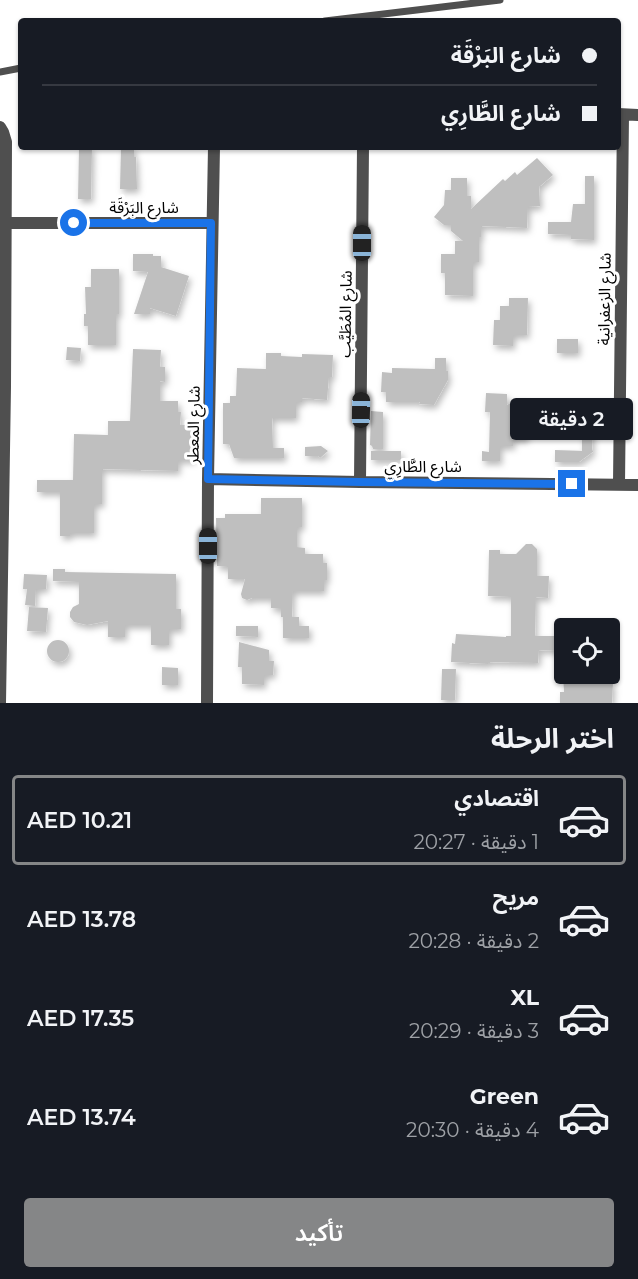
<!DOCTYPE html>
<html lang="ar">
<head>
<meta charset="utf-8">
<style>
  body { margin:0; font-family:Montserrat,"Noto Sans Arabic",sans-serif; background:#20242c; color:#f1f3f6; direction:rtl; height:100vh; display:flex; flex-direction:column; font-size:22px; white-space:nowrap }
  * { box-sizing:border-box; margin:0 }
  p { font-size:20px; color:#9ea1a6 }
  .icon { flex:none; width:33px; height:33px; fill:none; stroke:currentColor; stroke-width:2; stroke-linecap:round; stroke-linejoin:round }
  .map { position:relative; height:703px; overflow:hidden; direction:ltr }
  .sheet { display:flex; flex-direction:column; background:#171b24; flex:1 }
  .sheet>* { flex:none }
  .guide { position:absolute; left:18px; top:18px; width:603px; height:132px; border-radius:6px; box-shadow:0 2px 4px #0004; direction:rtl; display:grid; align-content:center; height:132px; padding:0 24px; background:#171b24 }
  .fabs { position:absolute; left:554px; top:618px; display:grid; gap:12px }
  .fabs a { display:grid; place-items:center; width:66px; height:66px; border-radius:6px; background:#171b24; box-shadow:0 2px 4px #0004; font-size:30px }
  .end { position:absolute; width:27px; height:27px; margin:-14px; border:8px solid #1a73e8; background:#fff; box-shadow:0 0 0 3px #fff }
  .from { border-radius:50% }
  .bubble { position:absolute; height:42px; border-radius:6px; background:#171b24; box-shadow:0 2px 4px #0004; font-size:20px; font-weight:600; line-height:42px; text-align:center; direction:rtl }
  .car { position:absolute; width:18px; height:36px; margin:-18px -9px; border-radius:8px; box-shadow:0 0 4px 2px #0007; background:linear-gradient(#222 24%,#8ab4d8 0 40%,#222 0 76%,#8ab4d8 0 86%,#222 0) }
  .guide b { display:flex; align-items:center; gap:21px; height:57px; font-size:22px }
  .guide b+b { border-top:2px solid #363941 }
  .guide i { width:15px; height:15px; background:#f1f3f6 }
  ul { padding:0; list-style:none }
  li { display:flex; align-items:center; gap:18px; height:90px; margin:0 12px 9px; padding:0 12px; border:3px solid transparent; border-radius:6px }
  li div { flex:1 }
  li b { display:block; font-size:22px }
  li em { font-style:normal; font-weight:600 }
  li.selected { border-color:#858687 }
  li>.icon { width:54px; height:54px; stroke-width:1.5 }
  h2 { padding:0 24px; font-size:27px; line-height:72px }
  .cta { display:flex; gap:12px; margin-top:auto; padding:12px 24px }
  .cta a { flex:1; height:69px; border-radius:6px; background:#858687; color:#fff; font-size:24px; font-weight:600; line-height:69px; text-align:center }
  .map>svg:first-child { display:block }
  .building { fill:#bfbfbf; filter:url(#shadow) }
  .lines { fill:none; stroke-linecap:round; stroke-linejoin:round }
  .service { stroke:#4f4f4f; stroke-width:7 }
  .minor { stroke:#4f4f4f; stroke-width:12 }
  .route { stroke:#1a73e8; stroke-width:8 }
  .labels { text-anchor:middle; stroke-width:6; stroke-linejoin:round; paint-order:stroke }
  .street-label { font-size:16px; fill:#000; stroke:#fff }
</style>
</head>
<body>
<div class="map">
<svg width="638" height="703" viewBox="0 0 638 703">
  <defs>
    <filter id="shadow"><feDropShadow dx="2.5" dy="4" stdDeviation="3" flood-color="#0004"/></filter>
  </defs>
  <rect width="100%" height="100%" fill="#fff"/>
  <path class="building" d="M 79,147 L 92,147 L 91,199 L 78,199 Z
    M 121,147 L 134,147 L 134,157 L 136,157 L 137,189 L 120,189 Z
    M 537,158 L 553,175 L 539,187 L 540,206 L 528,207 L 527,228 L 481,226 L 481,237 L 479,237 L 479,262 L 473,262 L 473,296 L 445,295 L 445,273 L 441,273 L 441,254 L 455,254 L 455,241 L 463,241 L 451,231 L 451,225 L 444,225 L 434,217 L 444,205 L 445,190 L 451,190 L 451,178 L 467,178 L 467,196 L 471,196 L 471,209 L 503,179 L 505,181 L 515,172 L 517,175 Z
    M 585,176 L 594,176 L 594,240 L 571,239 L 571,235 L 548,234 L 548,222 L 571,222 L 573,204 L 585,204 Z
    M 133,254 L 153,254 L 153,256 L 161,256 L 161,267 L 189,276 L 176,316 L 150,308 L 150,314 L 134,314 L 148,272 L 133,271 Z
    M 91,269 L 119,269 L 119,314 L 116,314 L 116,345 L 88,345 L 88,326 L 84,326 L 84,314 L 86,314 L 85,287 L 91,287 Z
    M 509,298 L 528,298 L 527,335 L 513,335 L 513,346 L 493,345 L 494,320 L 500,320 L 500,306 L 509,306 Z
    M 557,339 L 578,339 L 578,353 L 557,353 Z
    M 67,347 L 81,348 L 80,361 L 66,360 Z
    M 133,349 L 161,350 L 160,367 L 165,367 L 165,382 L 160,381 L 160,401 L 178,401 L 178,412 L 181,412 L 180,425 L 194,425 L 193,460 L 178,460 L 178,471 L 102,469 L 102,504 L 94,504 L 94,533 L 70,533 L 70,536 L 60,536 L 60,492 L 37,492 L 37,480 L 73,480 L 74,434 L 108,435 L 108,421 L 130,421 Z
    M 266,353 L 281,353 L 281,356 L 302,357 L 302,354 L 333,355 L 332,377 L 329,377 L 327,400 L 302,398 L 302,402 L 296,402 L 296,418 L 272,418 L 273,448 L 284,448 L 284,458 L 234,458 L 229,444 L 223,444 L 223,403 L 230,403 L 230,396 L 236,396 L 237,368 L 266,369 Z
    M 435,358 L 446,358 L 446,371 L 448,371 L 448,380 L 434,405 L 419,404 L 420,402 L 386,402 L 386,392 L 381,392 L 382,372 L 392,373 L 392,368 L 435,369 Z
    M 486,393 L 507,394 L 507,405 L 518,399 L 525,400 L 528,403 L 526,439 L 513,439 L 513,446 L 500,446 L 500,461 L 482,461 L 482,451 L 489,452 L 490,412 L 485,412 Z
    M 371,411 L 383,412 L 383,449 L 373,449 L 372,446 L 370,445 Z
    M 582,426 L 593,426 L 592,451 L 594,451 L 579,462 L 555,462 L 555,450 L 586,451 L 582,451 Z
    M 321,446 L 328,451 L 320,458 L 318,456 L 305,456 L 305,447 Z
    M 371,451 L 401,451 L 401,460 L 371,460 Z
    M 261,498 L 302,498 L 302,527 L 297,527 L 297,547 L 305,548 L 305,554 L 323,554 L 323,563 L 327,563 L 327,580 L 324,580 L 324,591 L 293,591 L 292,617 L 299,617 L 299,626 L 309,626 L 309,638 L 283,638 L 283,617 L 281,617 L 281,609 L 271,608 L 271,598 L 252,598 L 247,600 L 242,598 L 241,594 L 245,579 L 228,579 L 228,567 L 217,566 L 216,518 L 225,518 L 225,514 L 261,514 Z
    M 526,544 L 532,544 L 537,549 L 537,576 L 549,576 L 548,598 L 536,597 L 535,636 L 564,636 L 564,651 L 539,650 L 538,663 L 488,662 L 488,664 L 451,662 L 452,643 L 455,644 L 456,634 L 506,637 L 506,636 L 511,636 L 511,597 L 488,596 L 489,550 L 500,550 L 500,554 L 516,554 Z
    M 53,569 L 65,569 L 65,572 L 176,574 L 176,609 L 181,609 L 181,629 L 169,629 L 169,645 L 151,645 L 151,625 L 125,625 L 125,637 L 108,637 L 108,621 L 87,625 L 74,622 L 70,617 L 70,612 L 73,607 L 79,604 L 79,582 L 53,581 Z
    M 24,574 L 47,575 L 46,589 L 36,589 L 35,606 L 25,605 L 27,589 L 23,589 Z
    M 29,607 L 48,608 L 46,632 L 27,631 Z
    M 236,626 L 258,626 L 258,637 L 236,636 Z
    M47 651a11 11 0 1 1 22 0a11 11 0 1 1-22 0Z
    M 239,642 L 269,650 L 269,661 L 274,661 L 273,675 L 264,675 L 264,685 L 242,684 L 242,667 L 238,667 Z
    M 162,667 L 178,668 L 178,685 L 162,685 Z
    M 442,669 L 456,669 L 455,700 L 441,700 Z
    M 563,674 L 597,674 L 597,682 L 613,682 L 612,703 L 560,703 L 560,692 L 564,692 Z"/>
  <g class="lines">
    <path class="service" d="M 325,21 L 500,0
      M 0,72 L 21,68"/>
    <path class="minor" d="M 618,114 L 638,115
      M 0,127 L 3,132 L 6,142 L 5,387 L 0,703
      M 5,223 L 211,223
      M 208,479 L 360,482 L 638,485
      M 360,482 L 363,147
      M 619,484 L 623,115
      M 207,703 L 208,479 L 214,147"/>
  </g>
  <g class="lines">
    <path class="route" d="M 74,223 L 211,223 L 208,479 L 360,482 L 572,484"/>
  </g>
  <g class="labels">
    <g class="street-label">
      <text x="144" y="213">شارع البَرْقَة</text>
      <text transform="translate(604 299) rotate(-89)" y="6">شارع الزعفرانية</text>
      <text transform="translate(345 314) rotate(-89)" y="6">شارع المُطَيَّب</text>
      <text transform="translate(193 425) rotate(-89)" y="6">شارع المعطر</text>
      <text x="423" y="472">شارع الطَّارِي</text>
    </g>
  </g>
</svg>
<div class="fabs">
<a><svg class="icon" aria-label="locate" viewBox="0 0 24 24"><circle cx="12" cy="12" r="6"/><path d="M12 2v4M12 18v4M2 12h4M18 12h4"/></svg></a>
</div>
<i class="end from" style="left:74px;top:223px"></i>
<i class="end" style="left:572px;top:484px"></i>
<div class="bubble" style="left:510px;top:398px;width:123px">2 دقيقة</div>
<i class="car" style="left:362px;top:243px;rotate:0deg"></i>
<i class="car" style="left:361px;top:410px;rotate:1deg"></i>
<i class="car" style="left:208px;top:546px;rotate:0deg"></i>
<div class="guide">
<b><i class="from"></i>شارع البَرْقَة</b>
<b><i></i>شارع الطَّارِي</b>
</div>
</div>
<section class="sheet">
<h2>اختر الرحلة</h2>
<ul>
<li class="selected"><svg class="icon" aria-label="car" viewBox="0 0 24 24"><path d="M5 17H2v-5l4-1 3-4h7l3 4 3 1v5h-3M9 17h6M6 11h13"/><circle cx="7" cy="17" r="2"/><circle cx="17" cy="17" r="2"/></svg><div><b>اقتصادي</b><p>1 دقيقة · 20:27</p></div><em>AED 10.21</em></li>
<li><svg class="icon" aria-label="car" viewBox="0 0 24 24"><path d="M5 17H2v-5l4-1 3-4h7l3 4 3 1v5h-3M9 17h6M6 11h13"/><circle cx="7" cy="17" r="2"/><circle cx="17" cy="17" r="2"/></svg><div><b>مريح</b><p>2 دقيقة · 20:28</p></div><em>AED 13.78</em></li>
<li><svg class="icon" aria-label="car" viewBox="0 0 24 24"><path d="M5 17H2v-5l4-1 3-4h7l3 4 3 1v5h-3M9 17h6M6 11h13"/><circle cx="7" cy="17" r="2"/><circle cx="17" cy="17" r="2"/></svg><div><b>XL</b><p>3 دقيقة · 20:29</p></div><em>AED 17.35</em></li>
<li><svg class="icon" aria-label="car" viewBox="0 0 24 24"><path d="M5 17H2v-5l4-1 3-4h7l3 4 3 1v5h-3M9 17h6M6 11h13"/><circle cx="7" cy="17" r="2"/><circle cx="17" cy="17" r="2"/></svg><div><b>Green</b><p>4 دقيقة · 20:30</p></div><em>AED 13.74</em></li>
</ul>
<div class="cta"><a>تأكيد</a></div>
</section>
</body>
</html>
